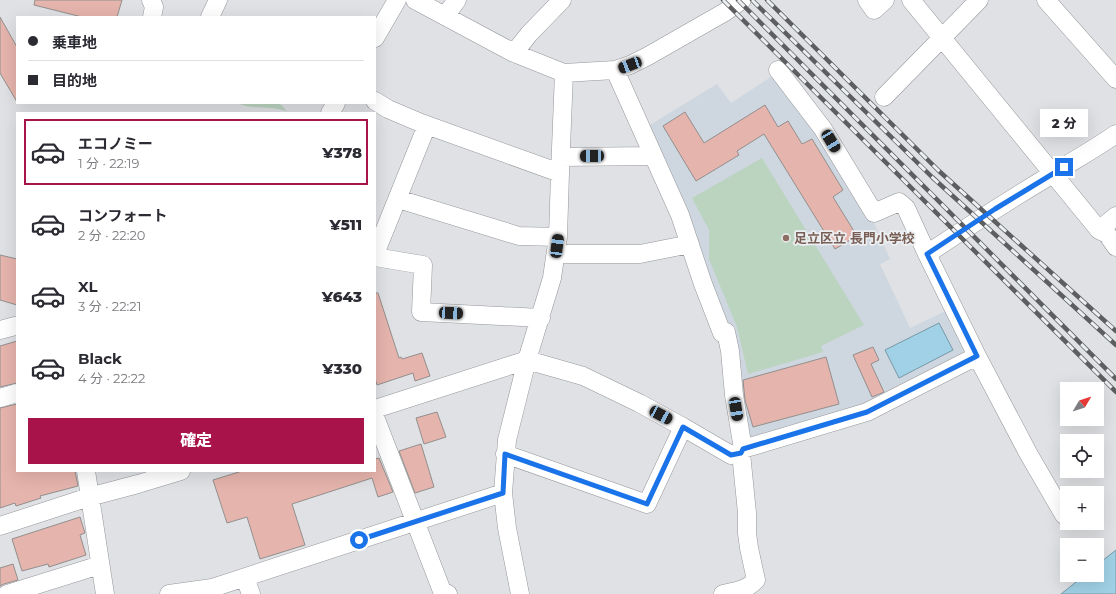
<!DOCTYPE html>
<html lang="ja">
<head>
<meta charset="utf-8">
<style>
  body { margin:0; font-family:Montserrat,"Noto Sans JP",sans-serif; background:#f2f2f3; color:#2b2b33; height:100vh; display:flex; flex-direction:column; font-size:15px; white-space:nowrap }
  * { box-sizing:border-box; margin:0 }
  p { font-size:13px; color:#7c7c81 }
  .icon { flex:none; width:22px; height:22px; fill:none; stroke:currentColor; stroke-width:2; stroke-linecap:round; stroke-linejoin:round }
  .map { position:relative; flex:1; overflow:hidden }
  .details { position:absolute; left:16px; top:112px; width:360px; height:360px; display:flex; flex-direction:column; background:#fff; border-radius:0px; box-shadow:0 4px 16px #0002 }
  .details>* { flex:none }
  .hud { position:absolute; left:16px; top:16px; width:360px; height:88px; border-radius:0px; box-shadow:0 4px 16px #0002; display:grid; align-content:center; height:88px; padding:0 12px; background:#fff }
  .needle { width:26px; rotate:51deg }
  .fabs { position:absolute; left:1060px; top:382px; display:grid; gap:8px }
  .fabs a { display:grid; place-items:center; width:44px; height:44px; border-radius:0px; background:#fff; box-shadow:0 4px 16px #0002; font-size:20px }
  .end { position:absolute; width:18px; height:18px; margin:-9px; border:5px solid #1a73e8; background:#fff; box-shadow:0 0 0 2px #fff }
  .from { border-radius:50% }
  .bubble { position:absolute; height:28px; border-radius:0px; background:#fff; box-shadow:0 4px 16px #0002; font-size:13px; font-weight:800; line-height:28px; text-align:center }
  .car { position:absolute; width:12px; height:24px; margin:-12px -6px; border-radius:5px; box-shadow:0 0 3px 1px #0007; background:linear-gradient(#222 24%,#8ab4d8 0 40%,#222 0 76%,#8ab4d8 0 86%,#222 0) }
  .hud b { display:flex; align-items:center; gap:14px; height:38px; font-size:15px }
  .hud b+b { border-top:1px solid #e1e1e2 }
  .hud i { width:10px; height:10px; background:#2b2b33 }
  ul { padding:7px 0 0; list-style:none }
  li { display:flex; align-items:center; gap:12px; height:66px; margin:0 8px 6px; padding:0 4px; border:2px solid transparent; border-radius:0px }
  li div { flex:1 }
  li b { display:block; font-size:15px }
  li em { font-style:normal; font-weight:800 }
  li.current { border-color:#a81349 }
  li>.icon { width:36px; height:36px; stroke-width:1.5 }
  .button { display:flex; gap:8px; margin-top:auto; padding:8px 12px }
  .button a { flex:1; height:46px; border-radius:0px; background:#a81349; color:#fff; font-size:16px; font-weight:800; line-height:46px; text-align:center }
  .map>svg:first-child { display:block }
  .built { fill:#ced6df }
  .green { fill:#bbd4c0 }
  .water { fill:#a0d1e6; stroke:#7799a8 }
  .building { fill:#e5b4ac; stroke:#938f8e }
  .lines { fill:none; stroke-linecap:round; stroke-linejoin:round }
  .minor-casing { stroke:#95979a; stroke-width:19 }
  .minor { stroke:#fff; stroke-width:18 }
  .rail-casing { stroke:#5d5e60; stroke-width:4.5 }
  .rail { stroke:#eceff2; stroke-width:3; stroke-dasharray:9; stroke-linecap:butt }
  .route { stroke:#1a73e8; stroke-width:5 }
  .education-dot { fill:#8d6e63; stroke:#eceff2; stroke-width:1.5 }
  .labels { text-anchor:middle; stroke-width:3.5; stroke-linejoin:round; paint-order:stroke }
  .education-label { font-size:13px; font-weight:bold; fill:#785e54; stroke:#eceff2; text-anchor:start }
</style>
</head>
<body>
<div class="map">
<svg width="1116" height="594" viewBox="0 0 1116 594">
  <rect width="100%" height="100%" fill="#dfe1e4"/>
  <path class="built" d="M 774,75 L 811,123 L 871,216 L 890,259 L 880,264 L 910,328 L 946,311 L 967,353 L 866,406 L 750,439 L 745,434 L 735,351 L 728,323 L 724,325 L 650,125 L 717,84 L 731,103 Z"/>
  <path class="green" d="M 237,103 L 279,103 L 287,111 C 281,110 276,108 270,108 C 259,107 248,108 237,103 Z
    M 762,158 L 864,325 L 821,346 L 823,352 L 748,374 L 737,327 L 709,259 L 709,230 L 692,198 Z"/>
  <path class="water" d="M 939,323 L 953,350 L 899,378 L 885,350 Z
    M 1116,550 L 1116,594 L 1061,594 L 1085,575 L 1097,575 L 1097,565 Z"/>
  <path class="building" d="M 35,0 L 122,0 L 117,17 L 82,17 L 34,5 Z
    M 0,17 L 17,47 L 17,102 L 0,73 Z
    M 765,105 L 778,127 L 788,121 L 802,144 L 812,139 L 843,190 L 833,197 L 857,236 L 835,249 L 764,134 L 737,151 L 739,155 L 696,181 L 663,126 L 685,112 L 704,143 Z
    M 0,255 L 17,259 L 17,305 L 0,300 Z
    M 375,293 L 378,293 L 399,358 L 401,357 L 402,359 L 422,353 L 430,376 L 415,381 L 413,373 L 377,385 L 375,378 Z
    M 17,341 L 17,383 L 0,387 L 0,346 Z
    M 873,347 L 879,360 L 871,364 L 884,392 L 872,397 L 853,355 Z
    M 826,357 L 839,404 L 753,427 L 745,400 L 743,380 Z
    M 17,404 L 17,471 L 75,471 L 78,486 L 40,496 L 41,498 L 16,506 L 15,503 L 0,508 L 0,408 Z
    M 437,412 L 446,437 L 424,444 L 416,418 Z
    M 421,444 L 434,487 L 415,493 L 399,451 Z
    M 379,458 L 393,492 L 378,497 L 372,478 L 292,504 L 305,545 L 260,559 L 247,517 L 227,523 L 213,480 L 242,471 L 375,471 L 375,459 Z
    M 80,517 L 85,533 L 80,535 L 86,555 L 49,567 L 48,564 L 22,571 L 12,539 Z
    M 13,564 L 18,580 L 4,584 L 0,586 L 0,568 Z"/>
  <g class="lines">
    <g class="minor-casing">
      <path id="minor" d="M 151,0 L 154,7 L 152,17
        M 415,0 L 514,53 L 564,73
        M 867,0 L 874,10 L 885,0
        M 911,0 L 1099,230 L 1107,234 L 1116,247
        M 1046,0 L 1116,79
        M 445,16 L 457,0
        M 210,17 L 218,0
        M 375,38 L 397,0
        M 514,53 L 529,34 L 562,0
        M 615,70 L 680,215 L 703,284 L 722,333 L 726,332 L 730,351 L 734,395 L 743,449 L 741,453
        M 778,70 L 823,129 L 874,213 L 899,202 L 906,208 L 927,254
        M 884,97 L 979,0
        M 375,101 L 388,109 L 421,123 L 425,130 L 375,254
        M 330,113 L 336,103
        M 421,123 L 560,173
        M 561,157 L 653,156
        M 398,199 L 519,236 L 558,237
        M 1099,230 L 1116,216
        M 556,254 L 640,254 L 690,244
        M 375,257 L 423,265 L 421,312 L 541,318
        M 0,330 L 15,326 L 17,326
        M 0,398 L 17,393
        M 375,409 L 527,360
        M 375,417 L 442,591 L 448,594
        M 743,449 L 867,412 L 977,356
        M 505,454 L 647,504 L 683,427
        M 86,471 L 105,594
        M 1064,515 L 1028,453 L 977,356 L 927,254 C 966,228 1006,202 1046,178 C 1069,163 1093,150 1116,134
        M 0,526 L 89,497 L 138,484 L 181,471
        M 245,578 L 251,594
        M 7,594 L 100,565
        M 169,594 L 212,588 L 503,493
        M 520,594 L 507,528 L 503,493 L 507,440 L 527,360
        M 723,594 C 736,591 747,590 756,580 L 749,548 L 747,533 L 747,513 L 741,453 L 731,455 L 683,427 L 639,403 L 583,376 L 527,360 L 552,278 L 558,237 L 560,173 L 564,73 L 615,70 L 630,65 L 648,56 L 725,12 L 742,0"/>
    </g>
    <use href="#minor" class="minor"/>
    <g class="rail-casing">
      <path id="rail" d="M 723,0 L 1116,392
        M 738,0 L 1116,379
        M 752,0 L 932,177 L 1116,345
        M 767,0 L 939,171 L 1116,331"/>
    </g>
    <use href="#rail" class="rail"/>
  </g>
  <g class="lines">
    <path class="route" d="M 359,540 L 503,493 L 505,454 L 647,504 L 683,427 L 731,455 L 741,453 L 743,449 L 867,412 L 977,356 L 927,254 L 995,209 L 1064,167"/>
  </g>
  <circle class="education-dot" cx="786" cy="238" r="4"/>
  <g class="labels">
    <g class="education-label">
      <text x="794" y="243">足立区立 長門小学校</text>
    </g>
  </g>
</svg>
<div class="fabs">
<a><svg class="needle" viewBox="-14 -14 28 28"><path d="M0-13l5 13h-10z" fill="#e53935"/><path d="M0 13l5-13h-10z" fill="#7c7c81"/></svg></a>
<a><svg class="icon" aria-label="locate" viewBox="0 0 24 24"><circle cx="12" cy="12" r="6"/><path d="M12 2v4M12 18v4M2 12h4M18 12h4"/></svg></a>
<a>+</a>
<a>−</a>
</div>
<i class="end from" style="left:359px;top:540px"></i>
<i class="end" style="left:1064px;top:167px"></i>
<div class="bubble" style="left:1040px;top:109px;width:48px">2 分</div>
<i class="car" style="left:630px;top:65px;rotate:249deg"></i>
<i class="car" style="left:831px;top:141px;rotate:149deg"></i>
<i class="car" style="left:592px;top:156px;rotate:269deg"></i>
<i class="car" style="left:557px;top:246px;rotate:7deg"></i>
<i class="car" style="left:451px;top:313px;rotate:93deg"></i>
<i class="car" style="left:736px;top:409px;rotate:171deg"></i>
<i class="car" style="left:661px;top:415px;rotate:118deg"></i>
<div class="hud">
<b><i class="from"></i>乗車地</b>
<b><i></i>目的地</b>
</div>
<section class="details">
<ul>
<li class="current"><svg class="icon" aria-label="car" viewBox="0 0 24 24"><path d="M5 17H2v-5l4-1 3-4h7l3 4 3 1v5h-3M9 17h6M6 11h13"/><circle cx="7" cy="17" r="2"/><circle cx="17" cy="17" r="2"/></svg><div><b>エコノミー</b><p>1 分 · 22:19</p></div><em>¥378</em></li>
<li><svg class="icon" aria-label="car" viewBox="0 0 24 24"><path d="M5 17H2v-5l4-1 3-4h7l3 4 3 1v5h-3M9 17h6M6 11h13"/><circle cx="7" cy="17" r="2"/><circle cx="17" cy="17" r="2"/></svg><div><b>コンフォート</b><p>2 分 · 22:20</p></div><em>¥511</em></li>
<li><svg class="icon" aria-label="car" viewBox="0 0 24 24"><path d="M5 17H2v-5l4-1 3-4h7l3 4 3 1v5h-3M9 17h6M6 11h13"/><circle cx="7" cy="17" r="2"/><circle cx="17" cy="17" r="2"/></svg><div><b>XL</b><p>3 分 · 22:21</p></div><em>¥643</em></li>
<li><svg class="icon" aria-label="car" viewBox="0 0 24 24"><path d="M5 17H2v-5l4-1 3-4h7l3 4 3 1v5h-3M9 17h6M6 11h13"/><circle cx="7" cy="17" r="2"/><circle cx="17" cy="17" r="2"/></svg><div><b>Black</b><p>4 分 · 22:22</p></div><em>¥330</em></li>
</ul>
<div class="button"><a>確定</a></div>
</section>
</div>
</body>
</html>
